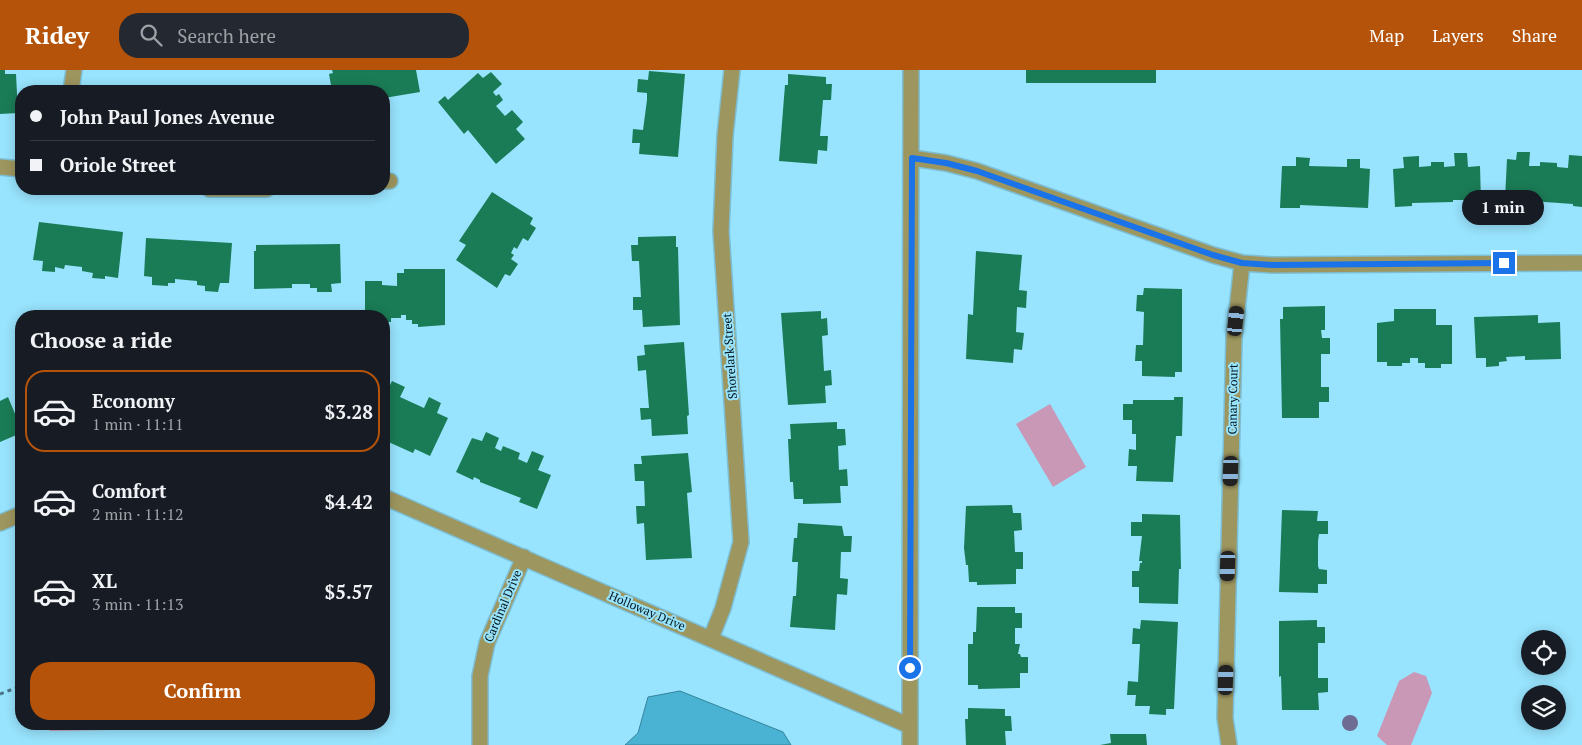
<!DOCTYPE html>
<html lang="en">
<head>
<meta charset="utf-8">
<style>
  body { margin:0; font-family:"PT Serif",serif; background:#242831; color:#f1f3f6; height:100vh; display:flex; flex-direction:column; font-size:19px; white-space:nowrap }
  * { box-sizing:border-box; margin:0 }
  p { font-size:16px; color:#9ea1a6 }
  .icon { flex:none; width:28px; height:28px; fill:none; stroke:currentColor; stroke-width:2; stroke-linecap:round; stroke-linejoin:round }
  .map { position:relative; flex:1; overflow:hidden }
  .side { position:absolute; left:15px; top:240px; width:375px; height:420px; display:flex; flex-direction:column; background:#171b24; border-radius:20px; box-shadow:0 2px 12px #0003 }
  .side>* { flex:none }
  .guide { position:absolute; left:15px; top:15px; width:375px; height:110px; border-radius:20px; box-shadow:0 2px 12px #0003; display:grid; align-content:center; height:110px; padding:0 15px; background:#171b24 }
  .controls { position:absolute; left:1521px; top:560px; display:grid; gap:10px }
  .controls a { display:grid; place-items:center; width:45px; height:45px; border-radius:50%; background:#171b24; box-shadow:0 2px 12px #0003; font-size:25px }
  .end { position:absolute; width:22px; height:22px; margin:-11px; border:6px solid #1a73e8; background:#fff; box-shadow:0 0 0 2px #fff }
  .from { border-radius:50% }
  .bubble { position:absolute; height:35px; border-radius:18px; background:#171b24; box-shadow:0 2px 12px #0003; font-size:16px; font-weight:600; line-height:35px; text-align:center }
  .car { position:absolute; width:15px; height:30px; margin:-15px -8px; border-radius:6px; box-shadow:0 0 4px 1px #0007; background:linear-gradient(#222 24%,#8ab4d8 0 40%,#222 0 76%,#8ab4d8 0 86%,#222 0) }
  .guide b { display:flex; align-items:center; gap:18px; height:48px; font-size:19px }
  .guide b+b { border-top:1px solid #363941 }
  .guide i { width:12px; height:12px; background:#f1f3f6 }
  ul { padding:0; list-style:none }
  li { display:flex; align-items:center; gap:15px; height:82px; margin:0 10px 8px; padding:0 5px; border:2px solid transparent; border-radius:20px }
  li div { flex:1 }
  li b { display:block; font-size:19px }
  li em { font-style:normal; font-weight:600 }
  li.selected { border-color:#b45309 }
  li>.icon { width:45px; height:45px; stroke-width:1.5 }
  h2 { padding:0 15px; font-size:22px; line-height:60px }
  .cta { display:flex; gap:10px; margin-top:auto; padding:10px 15px }
  .cta a { flex:1; height:58px; border-radius:20px; background:#b45309; color:#fff; font-size:20px; font-weight:600; line-height:58px; text-align:center }
  header { display:flex; align-items:center; gap:30px; box-sizing:border-box; height:70px; padding:0 25px; background:#b45309; color:#fff }
  header strong { font-size:24px }
  nav { display:flex; gap:28px; margin-inline-start:auto; font-size:18px }
  .search { width:350px; height:45px; background:#242831; display:flex; align-items:center; gap:12px; box-sizing:border-box; padding:0 18px; border-radius:20px; color:#9ea1a6; font-size:19px }
  .map>svg:first-child { display:block }
  .green { fill:#ca98b7 }
  .water { fill:#4ab3d4; stroke:#34849c }
  .building { fill:#1a7c56 }
  .lines { fill:none; stroke-linecap:round; stroke-linejoin:round }
  .street-casing { stroke:#7dbed4; stroke-width:18 }
  .path { stroke:#487685; stroke-width:3; stroke-dasharray:4 4; stroke-linecap:butt }
  .street { stroke:#9d965f; stroke-width:15 }
  .tree { fill:#6e6c92 }
  .route { stroke:#1a73e8; stroke-width:6 }
  .labels { text-anchor:middle; stroke-width:4; stroke-linejoin:round; paint-order:stroke }
  .street-label { font-size:12px; fill:#01151b; stroke:#98e3fd }
</style>
</head>
<body>
<header>
<strong>Ridey</strong>
<div class="search"><svg class="icon" aria-label="search" viewBox="0 0 24 24"><circle cx="10" cy="10" r="6"/><path d="M15 15l6 6"/></svg>Search here</div>
<nav><a>Map</a><a>Layers</a><a>Share</a></nav>
</header>
<div class="map">
<svg width="1582" height="675" viewBox="0 0 1582 675">
  <rect width="100%" height="100%" fill="#98e3fd"/>
  <path class="green" d="M 1050,334 L 1086,397 L 1053,417 L 1016,354 Z
    M 1414,602 L 1426,606 L 1432,623 L 1411,675 L 1387,675 L 1377,666 L 1399,611 Z
    M 45,654 L 117,654 L 111,660 L 50,661 Z"/>
  <path class="water" d="M 680,621 L 783,662 L 791,675 L 625,675 L 638,663 L 648,627 Z"/>
  <path class="building" d="M 0,0 L 5,0 L 5,4 L 16,4 L 18,43 L 0,44 Z
    M 332,0 L 416,0 L 420,22 L 384,28 L 384,21 L 332,21 L 329,4 L 333,3 Z
    M 1026,0 L 1156,0 L 1156,13 L 1026,13 Z
    M 649,1 L 685,4 L 678,87 L 639,84 L 640,73 L 632,73 L 633,59 L 643,60 L 647,30 L 647,23 L 637,22 L 638,9 L 648,10 Z
    M 491,2 L 502,14 L 493,22 L 496,26 L 499,24 L 503,30 L 496,36 L 505,46 L 512,40 L 523,52 L 516,59 L 525,69 L 496,94 L 468,60 L 464,64 L 438,32 L 445,26 L 448,30 L 478,3 L 483,8 Z
    M 788,4 L 826,7 L 826,14 L 832,14 L 831,30 L 823,30 L 820,66 L 828,66 L 827,81 L 818,80 L 817,94 L 779,91 L 785,15 L 788,15 Z
    M 134,15 L 150,17 L 149,21 L 133,21 Z
    M 299,15 L 300,21 L 284,21 L 284,16 Z
    M 260,18 L 260,21 L 242,21 L 242,20 Z
    M 1517,82 L 1530,82 L 1529,96 L 1540,96 L 1540,92 L 1557,93 L 1557,97 L 1568,98 L 1569,85 L 1582,86 L 1582,137 L 1573,136 L 1573,134 L 1505,129 L 1507,89 L 1516,90 Z
    M 1454,83 L 1467,83 L 1468,97 L 1480,96 L 1481,133 L 1464,133 L 1464,130 L 1453,130 L 1453,132 L 1412,133 L 1412,136 L 1395,137 L 1393,99 L 1404,98 L 1403,87 L 1419,86 L 1419,97 L 1431,96 L 1431,92 L 1444,92 L 1444,97 L 1455,96 Z
    M 1296,87 L 1310,88 L 1309,96 L 1347,97 L 1347,89 L 1360,89 L 1360,98 L 1370,99 L 1368,138 L 1300,135 L 1300,138 L 1280,138 L 1282,96 L 1296,96 Z
    M 492,122 L 533,148 L 530,154 L 536,158 L 528,171 L 523,168 L 517,179 L 514,177 L 511,183 L 514,185 L 511,189 L 518,194 L 510,206 L 505,204 L 497,218 L 456,190 L 466,175 L 459,171 Z
    M 39,152 L 123,162 L 118,208 L 105,206 L 105,209 L 92,208 L 93,203 L 82,201 L 82,197 L 65,195 L 64,199 L 55,197 L 55,202 L 42,201 L 43,191 L 33,190 Z
    M 676,166 L 676,177 L 678,177 L 680,255 L 643,257 L 642,240 L 633,240 L 633,227 L 641,227 L 639,191 L 632,191 L 631,175 L 638,175 L 638,167 Z
    M 146,168 L 232,173 L 229,213 L 220,213 L 218,222 L 205,221 L 205,216 L 197,215 L 197,211 L 175,209 L 175,213 L 168,213 L 168,216 L 152,215 L 152,207 L 144,206 Z
    M 340,174 L 341,213 L 331,214 L 332,222 L 317,222 L 317,218 L 310,218 L 310,214 L 292,214 L 292,218 L 254,219 L 254,181 L 256,181 L 256,175 Z
    M 976,181 L 1022,185 L 1019,220 L 1027,221 L 1026,238 L 1017,237 L 1016,262 L 1024,263 L 1022,280 L 1014,279 L 1013,293 L 966,289 L 968,244 L 973,245 Z
    M 404,199 L 445,199 L 445,255 L 418,257 L 418,254 L 412,254 L 412,250 L 406,250 L 406,245 L 401,245 L 401,248 L 391,248 L 391,252 L 384,252 L 384,246 L 365,246 L 365,211 L 382,211 L 382,215 L 397,216 L 397,203 L 404,203 Z
    M 1144,218 L 1182,219 L 1182,302 L 1175,302 L 1175,307 L 1142,306 L 1142,291 L 1135,291 L 1136,275 L 1143,275 L 1144,242 L 1136,241 L 1137,225 L 1143,225 Z
    M 1325,236 L 1325,260 L 1321,260 L 1322,268 L 1330,268 L 1330,284 L 1321,284 L 1321,317 L 1329,317 L 1329,332 L 1319,332 L 1319,348 L 1282,348 L 1280,249 L 1283,249 L 1283,237 Z
    M 1394,239 L 1436,239 L 1436,255 L 1452,255 L 1452,294 L 1441,294 L 1441,298 L 1425,298 L 1425,293 L 1418,293 L 1418,288 L 1410,288 L 1410,293 L 1402,293 L 1402,296 L 1387,296 L 1387,292 L 1377,292 L 1377,253 L 1394,251 Z
    M 821,241 L 821,249 L 827,248 L 828,265 L 822,266 L 824,301 L 831,300 L 832,315 L 825,316 L 826,333 L 788,335 L 781,243 Z
    M 1538,245 L 1538,253 L 1560,252 L 1561,289 L 1525,290 L 1525,286 L 1506,287 L 1507,291 L 1499,292 L 1499,296 L 1486,297 L 1486,288 L 1476,288 L 1474,247 Z
    M 684,272 L 689,345 L 687,346 L 688,364 L 652,366 L 651,349 L 641,350 L 640,338 L 649,338 L 646,300 L 638,301 L 637,286 L 645,285 L 644,275 Z
    M 392,311 L 405,317 L 400,327 L 424,338 L 429,327 L 441,333 L 437,343 L 448,348 L 430,386 L 415,379 L 413,383 L 384,370 L 384,320 L 387,321 Z
    M 8,327 L 21,358 L 21,363 L 0,372 L 0,331 Z
    M 1174,327 L 1183,327 L 1182,366 L 1176,366 L 1173,412 L 1136,411 L 1137,396 L 1128,396 L 1129,379 L 1136,380 L 1136,364 L 1132,364 L 1132,350 L 1123,350 L 1123,334 L 1133,334 L 1133,330 L 1174,330 Z
    M 837,352 L 837,359 L 845,359 L 846,375 L 838,376 L 839,400 L 847,399 L 848,416 L 840,416 L 841,433 L 803,434 L 803,429 L 794,429 L 793,412 L 790,412 L 788,369 L 791,369 L 790,354 Z
    M 486,362 L 499,368 L 495,378 L 501,381 L 503,376 L 520,383 L 518,389 L 527,393 L 532,381 L 544,386 L 538,400 L 551,405 L 537,439 L 519,432 L 521,428 L 480,412 L 480,410 L 474,407 L 473,410 L 456,402 L 472,368 L 482,371 Z
    M 688,383 L 692,422 L 687,423 L 692,488 L 646,490 L 644,453 L 637,454 L 636,436 L 645,436 L 644,411 L 635,411 L 634,394 L 642,394 L 641,386 Z
    M 1012,435 L 1013,443 L 1021,443 L 1022,460 L 1014,461 L 1015,482 L 1023,482 L 1023,499 L 1016,499 L 1016,514 L 977,515 L 977,512 L 969,512 L 968,495 L 966,495 L 964,478 L 966,436 Z
    M 1282,440 L 1318,441 L 1317,451 L 1328,451 L 1328,464 L 1319,464 L 1318,471 L 1318,496 L 1319,499 L 1327,500 L 1327,514 L 1318,514 L 1318,523 L 1279,522 Z
    M 1142,444 L 1180,445 L 1181,499 L 1179,499 L 1178,534 L 1139,533 L 1139,517 L 1132,517 L 1132,501 L 1139,501 L 1140,493 L 1142,493 L 1142,491 L 1139,491 L 1142,466 L 1131,466 L 1131,452 L 1142,452 Z
    M 798,453 L 842,456 L 844,466 L 852,466 L 851,482 L 841,482 L 840,508 L 848,509 L 847,525 L 837,524 L 835,560 L 790,557 L 793,526 L 796,526 L 798,492 L 792,492 L 794,468 L 797,468 Z
    M 977,537 L 1015,537 L 1015,543 L 1022,543 L 1022,558 L 1015,558 L 1015,574 L 1020,574 L 1018,584 L 1020,584 L 1021,587 L 1028,587 L 1028,603 L 1020,603 L 1020,618 L 978,619 L 978,615 L 968,615 L 968,574 L 973,574 L 973,562 L 976,562 Z
    M 1141,550 L 1178,552 L 1174,639 L 1166,639 L 1166,645 L 1149,644 L 1150,636 L 1135,636 L 1136,625 L 1127,625 L 1128,611 L 1138,612 L 1140,574 L 1132,574 L 1133,558 L 1140,559 Z
    M 1317,550 L 1317,557 L 1325,557 L 1325,573 L 1318,573 L 1318,608 L 1328,608 L 1328,622 L 1318,623 L 1319,640 L 1282,640 L 1281,606 L 1279,607 L 1279,551 Z
    M 968,638 L 1005,639 L 1005,646 L 1011,646 L 1012,661 L 1005,661 L 1006,675 L 966,675 L 965,649 L 968,649 Z
    M 1110,664 L 1146,664 L 1147,675 L 1100,675 L 1111,673 Z"/>
  <g class="lines">
    <g class="street-casing">
      <path id="street" d="M 71,21 L 74,0
        M 912,88 L 946,93 L 977,101 L 1213,185 L 1242,193 L 1272,195 L 1582,193
        M 0,97 L 21,99
        M 384,111 L 390,111
        M 209,119 L 267,119
        M 384,427 L 910,656
        M 0,453 L 21,444
        M 711,568 L 723,538 L 741,472 L 721,161 L 725,66 L 732,0
        M 480,675 L 480,606 L 487,573 L 524,487
        M 910,675 L 911,0
        M 1229,675 L 1225,648 L 1234,268 L 1242,193"/>
    </g>
    <path class="path" d="M 0,624 L 21,616"/>
    <use href="#street" class="street"/>
  </g>
  <circle class="tree" cx="1350" cy="653" r="8"/>
  <g class="lines">
    <path class="route" d="M 910,598 L 912,88 L 946,93 L 977,101 L 1213,185 L 1242,193 L 1272,195 L 1504,193"/>
  </g>
  <g class="labels">
    <g class="street-label">
      <text transform="translate(730 286) rotate(-94)" y="4">Shorelark Street</text>
      <text transform="translate(1233 329) rotate(-89)" y="4">Canary Court</text>
      <text transform="translate(503 536) rotate(-67)" y="4">Cardinal Drive</text>
      <text transform="translate(647 541) rotate(23)" y="4">Holloway Drive</text>
    </g>
  </g>
</svg>
<div class="controls">
<a><svg class="icon" aria-label="locate" viewBox="0 0 24 24"><circle cx="12" cy="12" r="6"/><path d="M12 2v4M12 18v4M2 12h4M18 12h4"/></svg></a>
<a><svg class="icon" aria-label="layers" viewBox="0 0 24 24"><path d="M12 4l9 5-9 5-9-5zM3 14l9 5 9-5"/></svg></a>
</div>
<i class="end from" style="left:910px;top:598px"></i>
<i class="end" style="left:1504px;top:193px"></i>
<div class="bubble" style="left:1462px;top:120px;width:82px">1 min</div>
<i class="car" style="left:1236px;top:251px;rotate:6deg"></i>
<i class="car" style="left:1231px;top:401px;rotate:182deg"></i>
<i class="car" style="left:1228px;top:496px;rotate:182deg"></i>
<i class="car" style="left:1226px;top:610px;rotate:2deg"></i>
<div class="guide">
<b><i class="from"></i>John Paul Jones Avenue</b>
<b><i></i>Oriole Street</b>
</div>
<section class="side">
<h2>Choose a ride</h2>
<ul>
<li class="selected"><svg class="icon" aria-label="car" viewBox="0 0 24 24"><path d="M5 17H2v-5l4-1 3-4h7l3 4 3 1v5h-3M9 17h6M6 11h13"/><circle cx="7" cy="17" r="2"/><circle cx="17" cy="17" r="2"/></svg><div><b>Economy</b><p>1 min · 11:11</p></div><em>$3.28</em></li>
<li><svg class="icon" aria-label="car" viewBox="0 0 24 24"><path d="M5 17H2v-5l4-1 3-4h7l3 4 3 1v5h-3M9 17h6M6 11h13"/><circle cx="7" cy="17" r="2"/><circle cx="17" cy="17" r="2"/></svg><div><b>Comfort</b><p>2 min · 11:12</p></div><em>$4.42</em></li>
<li><svg class="icon" aria-label="car" viewBox="0 0 24 24"><path d="M5 17H2v-5l4-1 3-4h7l3 4 3 1v5h-3M9 17h6M6 11h13"/><circle cx="7" cy="17" r="2"/><circle cx="17" cy="17" r="2"/></svg><div><b>XL</b><p>3 min · 11:13</p></div><em>$5.57</em></li>
</ul>
<div class="cta"><a>Confirm</a></div>
</section>
</div>
</body>
</html>
